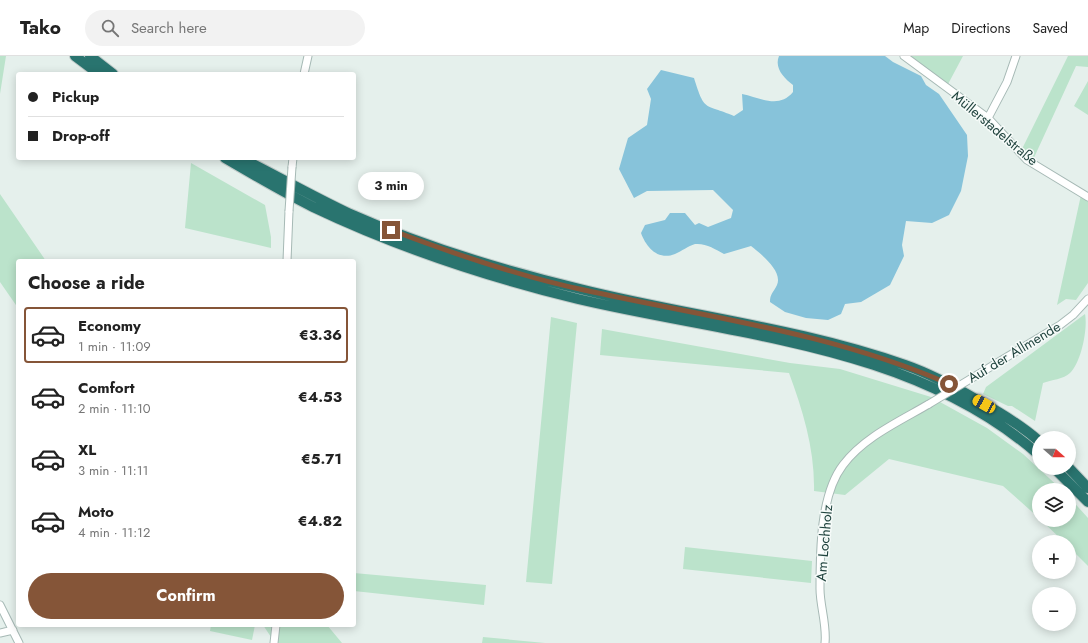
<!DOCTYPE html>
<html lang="en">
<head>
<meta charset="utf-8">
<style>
  body { margin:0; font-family:Jost,sans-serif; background:#f2f2f2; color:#222; height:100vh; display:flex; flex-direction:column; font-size:15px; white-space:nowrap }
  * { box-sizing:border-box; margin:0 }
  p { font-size:13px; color:#767676 }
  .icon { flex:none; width:22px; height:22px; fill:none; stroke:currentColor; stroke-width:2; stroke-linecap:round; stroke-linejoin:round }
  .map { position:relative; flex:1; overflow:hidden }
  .details { position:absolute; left:16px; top:203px; width:340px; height:368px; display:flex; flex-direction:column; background:#fff; border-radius:4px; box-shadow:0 2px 10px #0003 }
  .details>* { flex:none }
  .guide { position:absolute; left:16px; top:16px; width:340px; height:88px; border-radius:4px; box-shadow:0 2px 10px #0003; display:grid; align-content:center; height:88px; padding:0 12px; background:#fff }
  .needle { width:26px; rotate:111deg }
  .controls { position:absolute; left:1032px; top:375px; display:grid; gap:8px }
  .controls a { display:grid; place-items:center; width:44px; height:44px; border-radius:50%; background:#fff; box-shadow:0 2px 10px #0003; font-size:20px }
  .end { position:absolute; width:18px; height:18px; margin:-9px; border:5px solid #855538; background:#fff; box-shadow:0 0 0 2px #fff }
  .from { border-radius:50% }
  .bubble { position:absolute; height:28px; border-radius:14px; background:#fff; box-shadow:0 2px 10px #0003; font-size:13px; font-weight:700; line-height:28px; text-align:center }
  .car { position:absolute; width:12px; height:24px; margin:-12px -6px; border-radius:5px; box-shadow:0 0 3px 1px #0007; background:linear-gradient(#f5c518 24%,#345 0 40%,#f5c518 0 76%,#345 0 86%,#f5c518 0) }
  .guide b { display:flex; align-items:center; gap:14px; height:38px; font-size:15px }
  .guide b+b { border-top:1px solid #e0e0e0 }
  .guide i { width:10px; height:10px; background:#222 }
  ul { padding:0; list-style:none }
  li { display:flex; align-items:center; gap:12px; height:56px; margin:0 8px 6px; padding:0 4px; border:2px solid transparent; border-radius:4px }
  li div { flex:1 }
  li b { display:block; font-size:15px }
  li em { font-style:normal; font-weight:700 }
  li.on { border-color:#855538 }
  li>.icon { width:36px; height:36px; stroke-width:1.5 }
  h2 { padding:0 12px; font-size:18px; line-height:48px }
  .primary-button { display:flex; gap:8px; margin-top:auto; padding:8px 12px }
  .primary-button a { flex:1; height:46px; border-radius:24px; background:#855538; color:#fff; font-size:16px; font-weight:700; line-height:46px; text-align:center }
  header { display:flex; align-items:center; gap:24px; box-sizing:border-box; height:56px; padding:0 20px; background:#fff; border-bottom:1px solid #e0e0e0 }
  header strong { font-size:19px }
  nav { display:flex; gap:22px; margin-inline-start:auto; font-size:14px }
  .search { width:280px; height:36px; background:#f2f2f2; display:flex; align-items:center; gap:10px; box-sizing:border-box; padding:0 14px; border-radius:22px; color:#767676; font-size:15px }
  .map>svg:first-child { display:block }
  .green { fill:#bbe3cb }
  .water { fill:#87c3da }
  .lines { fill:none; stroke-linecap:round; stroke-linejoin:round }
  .minor-casing { stroke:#a6b9b5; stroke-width:9 }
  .highway-casing { stroke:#c1cbc9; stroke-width:12 }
  .minor { stroke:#fff; stroke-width:7 }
  .highway { stroke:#29746f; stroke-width:10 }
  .minor-bridge-casing { stroke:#a6b9b5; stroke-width:9; stroke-linecap:butt }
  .minor-bridge { stroke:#fff; stroke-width:7 }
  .route { stroke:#855538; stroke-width:5 }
  .labels { text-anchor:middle; stroke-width:3; stroke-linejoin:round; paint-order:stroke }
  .street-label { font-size:14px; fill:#21443f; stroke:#f6fbf9 }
</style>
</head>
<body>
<header>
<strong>Tako</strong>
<div class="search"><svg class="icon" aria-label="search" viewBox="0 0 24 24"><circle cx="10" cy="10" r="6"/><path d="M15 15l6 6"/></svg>Search here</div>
<nav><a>Map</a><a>Directions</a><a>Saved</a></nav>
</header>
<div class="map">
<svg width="1088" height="587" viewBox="0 0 1088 587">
  <rect width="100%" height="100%" fill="#e5f0ec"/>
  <path class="green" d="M 0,0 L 6,0 L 0,38 Z
    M 908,0 L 963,0 L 947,30 Z
    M 1068,0 L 1088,0 L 1088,11 L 1076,10 L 1032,106 L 1021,95 Z
    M 1088,25 L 1088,59 L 1074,50 Z
    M 191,107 L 265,149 L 271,181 L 271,192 L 185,172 Z
    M 0,138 L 46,205 L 18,205 L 18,252 L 0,226 Z
    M 1081,139 L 1088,144 L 1088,227 L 1076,244 L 1066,243 L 1057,249 Z
    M 1085,258 C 1088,273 1081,307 1070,317 C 1064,323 1051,324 1043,327 L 1035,365 L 1012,350 L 1008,350 L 983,338 L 986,331 Z
    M 551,261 L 577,267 L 552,528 L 526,526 Z
    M 602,273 L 790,307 L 840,313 L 931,341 L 987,372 L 1023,398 L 1062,434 L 1039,434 L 1039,462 L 1003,430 L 889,403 L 845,439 L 814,435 C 815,394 803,355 789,317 L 600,299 Z
    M 1069,441 L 1088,462 L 1088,510 L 1069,491 L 1069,486 L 1064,486 L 1041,464 L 1069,464 Z
    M 685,491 L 812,505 L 811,527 L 683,513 Z
    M 354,517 L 486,529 L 484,549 L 354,535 Z
    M 211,569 L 255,569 L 252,584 L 210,575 Z
    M 263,569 L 327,569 L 342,587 L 275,587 Z
    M 483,581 L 545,587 L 482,587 Z"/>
  <path class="water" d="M 779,0 L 885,0 L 893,6 L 921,20 L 926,29 L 939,38 L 967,79 L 968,100 L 961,135 L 949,159 L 932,167 L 906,165 L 902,189 L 904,200 L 890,229 L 861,246 L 845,248 L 841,258 L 828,264 L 806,262 L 785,256 L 770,246 C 770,238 773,237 777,229 C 783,215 761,198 751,190 L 724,198 C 715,193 706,187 695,188 C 688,190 682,195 675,198 C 658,205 646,191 641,177 L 645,169 L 665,164 L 670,157 L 685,157 L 695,169 L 699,167 L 708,171 L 731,162 L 733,154 L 713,134 L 647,135 L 634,142 L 619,113 L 628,82 L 647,69 L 651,43 L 647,33 L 661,14 L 694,22 C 705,57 704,47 734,60 L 743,54 L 742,38 C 761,42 779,53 793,36 L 793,29 C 784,22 774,12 779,0 Z"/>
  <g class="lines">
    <g class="minor-casing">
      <path id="minor" d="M 904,0 L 988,62 L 1027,104 L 1088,141
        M 304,18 L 308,0
        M 988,62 L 1007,26 L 1016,0
        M 292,111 L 293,102
        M 287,205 L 289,155
        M 972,322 L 1060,269 L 1073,259 L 1088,243
        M 0,549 L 19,587
        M 0,577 L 13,574
        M 274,587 L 276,569
        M 825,587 C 827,569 820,550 820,533 C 820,496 820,439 843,409 C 864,381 900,365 929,348"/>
    </g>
    <g class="highway-casing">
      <path id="highway" d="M 75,0 L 99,18
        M 90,0 L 113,18
        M 225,102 C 254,119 283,136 313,151 C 397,191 488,221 578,243 C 735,280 913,288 1039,399
        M 241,102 C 277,120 312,140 348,157 C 422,190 501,214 580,233 C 688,260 800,272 905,309 C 931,318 955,331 979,345 C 999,356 1021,369 1039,385
        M 1054,412 L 1088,446
        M 1069,412 L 1088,432"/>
    </g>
    <use href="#minor" class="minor"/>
    <use href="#highway" class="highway"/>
    <g class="minor-bridge-casing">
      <path id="minor-bridge" d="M 289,155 L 292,111
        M 929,348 L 972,322"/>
    </g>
    <use href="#minor-bridge" class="minor-bridge"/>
  </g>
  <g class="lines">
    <path class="route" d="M 391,174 C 454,198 518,220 584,234 C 706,261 833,277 949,328"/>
  </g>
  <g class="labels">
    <g class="street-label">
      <text transform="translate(995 72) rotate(40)" y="5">Müllerstadelstraße</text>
      <text transform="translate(1014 296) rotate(-31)" y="5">Auf der Allmende</text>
      <text transform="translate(824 487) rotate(-85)" y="5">Am Lochholz</text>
    </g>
  </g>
</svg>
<div class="controls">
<a><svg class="needle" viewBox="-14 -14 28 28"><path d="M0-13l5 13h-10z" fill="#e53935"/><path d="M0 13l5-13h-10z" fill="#767676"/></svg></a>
<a><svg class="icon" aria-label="layers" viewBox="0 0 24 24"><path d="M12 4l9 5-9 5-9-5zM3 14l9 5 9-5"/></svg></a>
<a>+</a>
<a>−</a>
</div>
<i class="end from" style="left:949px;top:328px"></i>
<i class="end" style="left:391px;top:174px"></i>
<div class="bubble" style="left:358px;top:116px;width:66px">3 min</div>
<i class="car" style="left:984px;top:348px;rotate:299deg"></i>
<div class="guide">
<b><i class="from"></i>Pickup</b>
<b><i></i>Drop-off</b>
</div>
<section class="details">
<h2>Choose a ride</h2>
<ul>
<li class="on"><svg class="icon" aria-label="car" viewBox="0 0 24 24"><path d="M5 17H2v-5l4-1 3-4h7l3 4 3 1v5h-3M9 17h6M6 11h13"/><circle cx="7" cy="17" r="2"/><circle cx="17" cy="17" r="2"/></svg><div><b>Economy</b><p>1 min · 11:09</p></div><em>€3.36</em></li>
<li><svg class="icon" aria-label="car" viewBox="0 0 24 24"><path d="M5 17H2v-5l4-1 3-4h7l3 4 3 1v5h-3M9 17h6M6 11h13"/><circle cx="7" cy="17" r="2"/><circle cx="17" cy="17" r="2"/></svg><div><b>Comfort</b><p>2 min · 11:10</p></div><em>€4.53</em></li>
<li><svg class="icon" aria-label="car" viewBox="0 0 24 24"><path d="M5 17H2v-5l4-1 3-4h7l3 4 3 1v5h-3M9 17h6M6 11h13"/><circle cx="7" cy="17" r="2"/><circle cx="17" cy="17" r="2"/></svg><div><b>XL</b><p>3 min · 11:11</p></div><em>€5.71</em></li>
<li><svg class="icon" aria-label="car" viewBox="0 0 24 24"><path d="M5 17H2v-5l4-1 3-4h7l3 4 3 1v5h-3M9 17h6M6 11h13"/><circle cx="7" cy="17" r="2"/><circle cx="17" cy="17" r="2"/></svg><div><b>Moto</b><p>4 min · 11:12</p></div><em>€4.82</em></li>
</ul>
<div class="primary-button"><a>Confirm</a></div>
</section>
</div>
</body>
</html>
